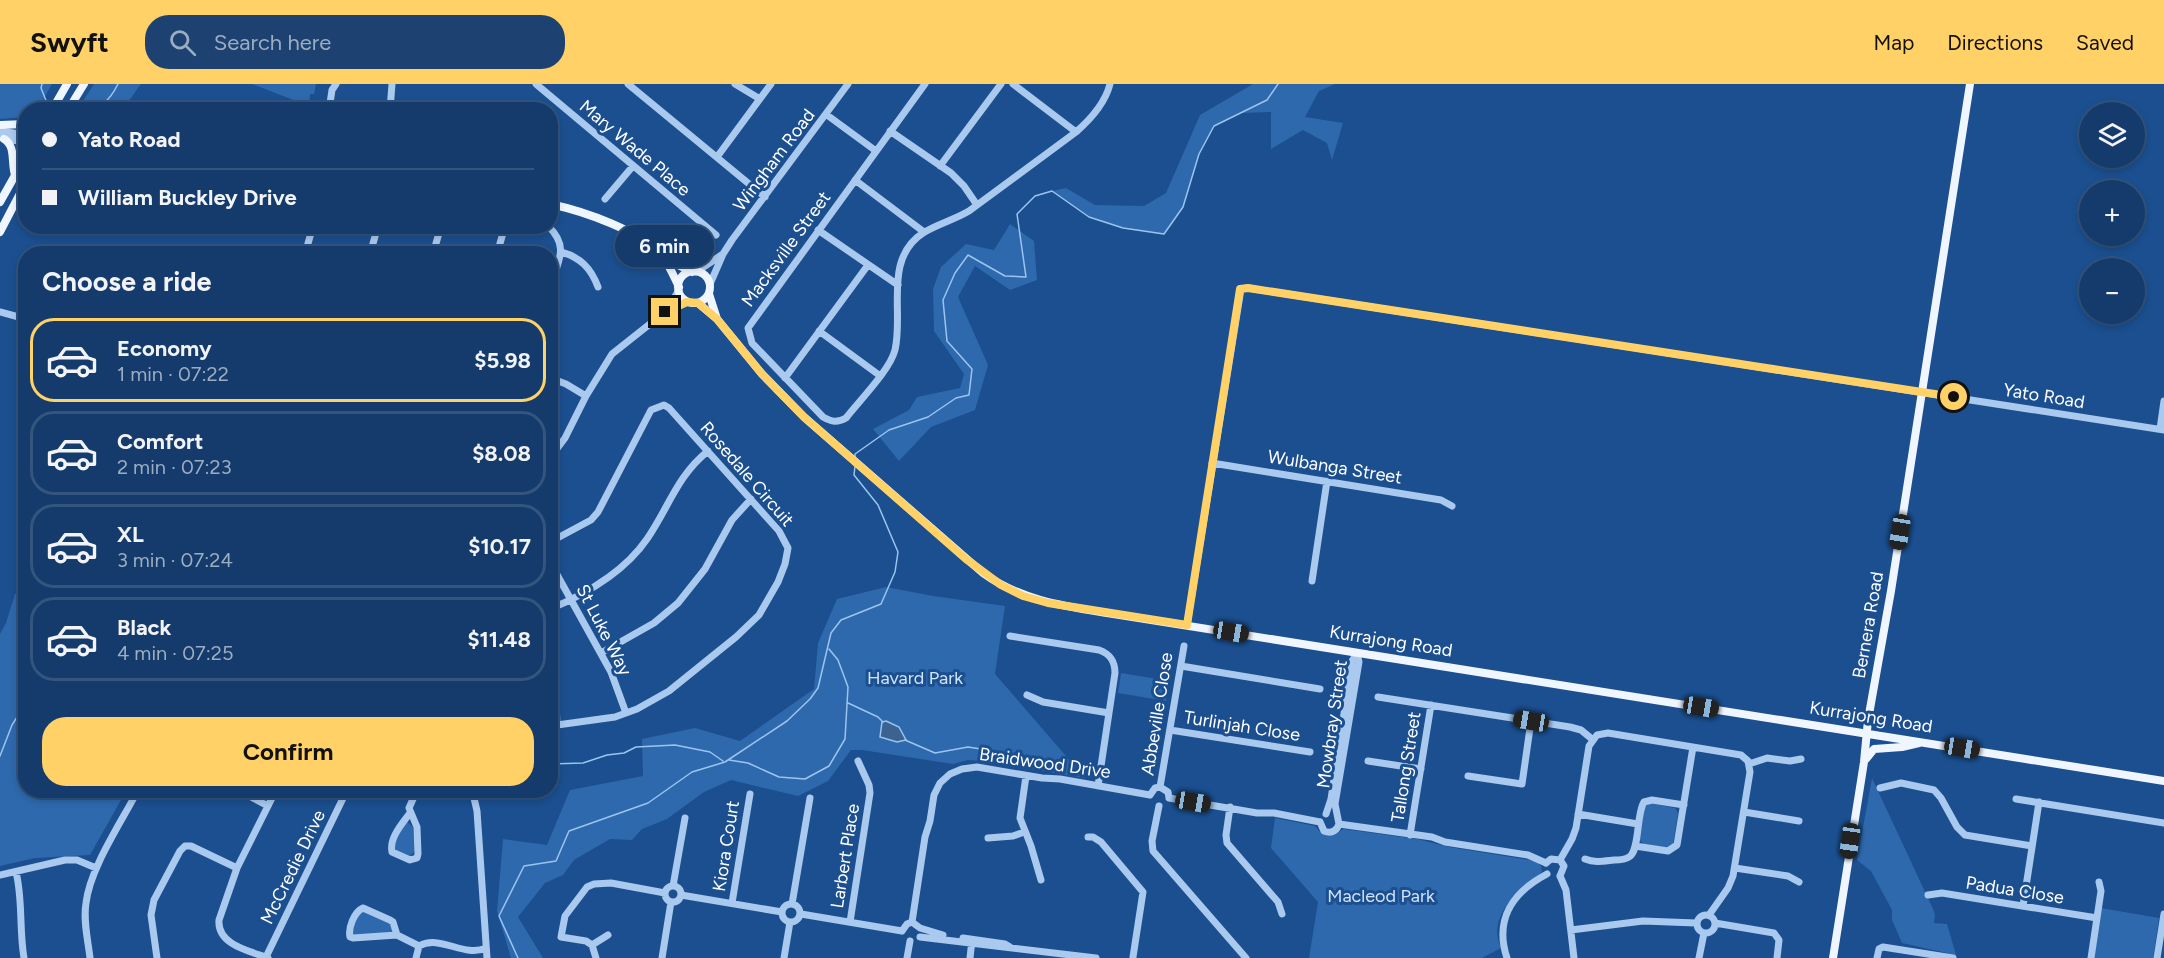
<!DOCTYPE html>
<html lang="en">
<head>
<meta charset="utf-8">
<style>
  body { margin:0; font-family:Figtree,sans-serif; background:#1d4271; color:#f1f3f6; height:100vh; display:flex; flex-direction:column; font-size:22px; white-space:nowrap }
  * { box-sizing:border-box; margin:0 }
  p { font-size:20px; color:#9dadc1 }
  .icon { flex:none; width:33px; height:33px; fill:none; stroke:currentColor; stroke-width:2; stroke-linecap:round; stroke-linejoin:round }
  .map { position:relative; flex:1; overflow:hidden }
  .drawer { position:absolute; left:18px; top:162px; width:540px; height:552px; display:flex; flex-direction:column; background:#143b6b; border-radius:24px; box-shadow:0 3px 9px #0003,0 0 0 2px #33557e }
  .drawer>* { flex:none }
  .guide { position:absolute; left:18px; top:18px; width:540px; height:132px; border-radius:24px; box-shadow:0 3px 9px #0003,0 0 0 2px #33557e; display:grid; align-content:center; height:132px; padding:0 24px; background:#143b6b }
  .tools { position:absolute; left:2079px; top:18px; display:grid; gap:12px }
  .tools a { display:grid; place-items:center; width:66px; height:66px; border-radius:50%; background:#143b6b; box-shadow:0 3px 9px #0003,0 0 0 2px #33557e; font-size:30px }
  .end { position:absolute; width:27px; height:27px; margin:-14px; border:8px solid #ffd166; background:#111; box-shadow:0 0 0 3px #111 }
  .from { border-radius:50% }
  .bubble { position:absolute; height:42px; border-radius:21px; background:#143b6b; box-shadow:0 3px 9px #0003,0 0 0 2px #33557e; font-size:20px; font-weight:700; line-height:42px; text-align:center }
  .car { position:absolute; width:18px; height:36px; margin:-18px -9px; border-radius:8px; box-shadow:0 0 4px 2px #0007; background:linear-gradient(#222 24%,#8ab4d8 0 40%,#222 0 76%,#8ab4d8 0 86%,#222 0) }
  .guide b { display:flex; align-items:center; gap:21px; height:57px; font-size:22px }
  .guide b+b { border-top:2px solid #33557e }
  .guide i { width:15px; height:15px; background:#f1f3f6 }
  ul { padding:0; list-style:none }
  li { display:flex; align-items:center; gap:18px; height:84px; margin:0 12px 9px; padding:0 12px; border:3px solid #33557e; border-radius:24px }
  li div { flex:1 }
  li b { display:block; font-size:22px }
  li em { font-style:normal; font-weight:700 }
  li.selected { border-color:#ffd166 }
  li>.icon { width:54px; height:54px; stroke-width:1.5 }
  h2 { padding:0 24px; font-size:27px; line-height:72px }
  .primary-button { display:flex; gap:12px; margin-top:auto; padding:12px 24px }
  .primary-button a { flex:1; height:69px; border-radius:24px; background:#ffd166; color:#111; font-size:24px; font-weight:700; line-height:69px; text-align:center }
  header { display:flex; align-items:center; gap:36px; box-sizing:border-box; height:84px; padding:0 30px; background:#ffd166; color:#111 }
  header strong { font-size:28px }
  nav { display:flex; gap:33px; margin-inline-start:auto; font-size:21px }
  .search { width:420px; height:54px; background:#1d4271; display:flex; align-items:center; gap:15px; box-sizing:border-box; padding:0 21px; border-radius:24px; color:#9dadc1; font-size:22px }
  .map>svg:first-child { display:block }
  .green { fill:#2e69ad }
  .water { fill:#3c6290; stroke:#9cc4f0; stroke-width:1.5 }
  .lines { fill:none; stroke-linecap:round; stroke-linejoin:round }
  .stream { stroke:#9cc4f0; stroke-width:1.5 }
  .minor { stroke:#a9c9ee; stroke-width:7 }
  .major { stroke:#f0f6ff; stroke-width:8 }
  .route { stroke:#ffd166; stroke-width:8 }
  .labels { text-anchor:middle; stroke-width:6; stroke-linejoin:round; paint-order:stroke }
  .street-label { font-size:18px; fill:#fff; stroke:#1b4f8f }
  .park-label { font-size:18px; fill:#cfe3fa; stroke:#1b4f8f }
</style>
</head>
<body>
<header>
<strong>Swyft</strong>
<div class="search"><svg class="icon" aria-label="search" viewBox="0 0 24 24"><circle cx="10" cy="10" r="6"/><path d="M15 15l6 6"/></svg>Search here</div>
<nav><a>Map</a><a>Directions</a><a>Saved</a></nav>
</header>
<div class="map">
<svg width="2164" height="874" viewBox="0 0 2164 874">
  <rect width="100%" height="100%" fill="#1b4f8f"/>
  <path class="green" d="M 0,0 L 52,0 L 38,25 L 26,26 L 25,33 L 0,35 Z
    M 94,0 L 141,0 L 123,25 L 78,25 Z
    M 252,0 L 316,0 L 314,10 L 310,10 L 309,22 Z
    M 1253,0 L 1335,0 L 1319,7 L 1305,33 L 1343,39 L 1332,76 L 1327,59 L 1303,46 L 1271,65 L 1271,28 L 1241,29 L 1214,42 L 1199,70 L 1183,123 L 1164,150 L 1123,144 L 1089,133 L 1052,107 L 1066,104 L 1095,121 L 1144,122 L 1166,109 L 1200,31 Z
    M 1010,140 L 1034,157 L 1037,196 L 1010,206 L 975,182 L 958,213 L 988,281 L 975,326 L 931,343 L 899,377 L 873,345 L 909,326 L 917,313 L 960,304 L 964,290 L 934,247 L 933,205 L 941,183 L 966,160 L 994,166 Z
    M 886,503 L 933,512 L 1005,522 L 995,590 L 1085,694 L 984,677 L 968,676 L 953,680 L 862,666 L 851,666 L 828,697 L 798,712 L 731,696 L 704,708 L 667,735 L 642,745 L 632,756 L 610,755 L 574,776 L 563,791 L 545,799 L 518,833 L 543,874 L 511,874 L 497,827 L 503,755 L 547,761 L 570,706 L 643,692 L 642,655 L 695,644 L 740,657 L 814,605 L 818,559 L 837,515 Z
    M 25,509 L 26,706 L 126,707 L 90,771 L 35,774 L 0,782 L 0,550 L 6,539 L 15,510 Z
    M 1121,589 L 1169,597 L 1166,617 L 1118,609 Z
    M 1872,694 L 1933,825 L 1935,831 L 1934,839 L 1947,840 L 1956,871 L 1902,859 L 1892,836 L 1892,826 L 1871,787 L 1857,776 Z
    M 1649,719 L 1675,724 L 1678,729 L 1673,761 L 1668,765 L 1644,761 L 1639,755 L 1644,724 Z
    M 1275,734 L 1315,742 L 1320,748 L 1328,752 L 1335,751 L 1343,745 L 1417,755 L 1449,763 L 1536,777 L 1541,782 L 1542,788 C 1519,806 1486,832 1501,864 L 1482,874 L 1309,874 L 1318,818 L 1271,764 Z
    M 407,738 L 413,743 L 415,767 L 409,773 L 394,766 C 393,757 400,744 407,738 Z
    M 2101,824 L 2159,834 L 2153,874 L 2094,874 Z
    M 364,826 L 390,839 L 394,849 L 357,853 L 352,851 L 352,845 L 361,827 Z"/>
  <path class="water" d="M 886,637 L 899,643 L 906,656 L 897,658 L 880,653 L 882,638 Z"/>
  <g class="lines">
    <path class="stream" d="M 42,0 L 41,4 L 47,19
      M 83,26 C 102,23 109,18 118,0
      M 855,374 L 855,370 L 889,346 L 928,333 L 956,314 L 969,311 L 972,285 L 947,257 L 943,216 L 955,189 L 968,171 L 1005,192 L 1026,193 L 1017,130 L 1035,112 L 1052,107 L 1089,133 L 1123,144 L 1164,150 L 1183,123 L 1199,70 L 1214,42 L 1267,16 L 1278,0
      M 848,619 L 878,633 L 883,638
      M 905,656 L 935,669 L 968,663 L 994,667 L 1019,676
      M 0,672 L 12,641 L 26,619
      M 729,676 L 748,679 L 779,693 L 805,695 L 829,682 L 845,655 L 848,603 L 838,576 L 829,565
      M 550,680 L 583,679 L 607,671 L 624,669 L 636,663 L 675,661 L 710,668 L 723,677
      M 518,874 L 499,832 L 524,782 L 556,777 L 569,747 L 648,719 L 692,688 L 725,678 L 787,637 L 810,615 L 818,604 L 831,549 L 841,536 L 881,520 L 895,488 L 898,468 L 878,421 L 854,391 L 855,382"/>
    <path class="minor" d="M 536,0 L 716,151
      M 628,0 L 765,113
      M 735,0 L 760,15
      M 925,0 L 748,244 L 752,259 L 823,333 C 832,338 837,339 846,334 C 859,317 890,286 895,266 C 904,228 883,175 923,149 C 937,140 954,136 969,127 L 1076,48 C 1091,35 1105,20 1110,0
      M 1013,0 L 1076,48
      M 329,26 L 332,6 L 336,0
      M 390,26 L 392,0
      M 827,31 L 876,67
      M 0,47 L 26,51
      M 890,47 L 951,89 L 964,102 L 977,121
      M 0,53 L 26,59
      M 717,73 L 771,0
      M 940,82 L 1001,0
      M 855,96 L 924,148
      M 605,115 L 633,82
      M 548,142 C 570,163 558,177 550,203
      M 818,146 L 898,201
      M 561,168 C 580,173 591,184 598,203
      M 305,170 L 313,142
      M 370,170 L 378,142
      M 433,170 L 441,142
      M 497,170 L 505,142
      M 696,188 L 723,170
      M 710,200 L 723,170 L 732,156 L 848,0
      M 667,225 L 679,206
      M 0,228 L 26,235
      M 819,247 L 879,291
      M 550,294 L 566,300 L 586,312
      M 785,294 L 868,181
      M 2160,345 L 2164,317
      M 550,374 L 565,354 L 586,312 L 612,270 L 665,228 L 687,217
      M 1212,379 L 1441,416 L 1452,422
      M 550,458 L 591,436 L 598,428 L 651,326 L 664,321 L 669,324 L 779,447 L 788,464 L 785,480 L 778,498 L 759,531 L 736,553 L 669,607 L 637,625 L 615,633 L 550,642
      M 550,478 L 611,588 L 626,629
      M 1312,497 L 1327,397
      M 550,525 C 586,510 625,487 647,455 C 669,423 677,392 708,367
      M 1187,541 L 1241,205 L 1248,204 L 2164,346
      M 1010,552 L 1099,566 C 1110,570 1115,577 1115,589 L 1098,702
      M 601,569 L 654,539 L 678,519 L 705,485 L 732,436 L 751,415
      M 1181,582 L 1320,605
      M 550,603 L 556,618 L 557,641
      M 1027,611 L 1043,618 L 1109,629
      M 1378,613 L 1570,643 L 1581,646 L 1592,655
      M 1170,646 L 1310,668
      M 1368,677 L 1421,685
      M 1749,680 L 1767,674 L 1790,677 L 1801,675
      M 1026,692 L 1020,734 L 1031,762 L 1041,796
      M 1468,692 L 1522,700 L 1531,637
      M 1160,703 L 1184,562
      M 1880,704 L 1901,699 L 1934,706 L 1941,714 L 1957,743 L 1965,751 L 2032,762
      M 238,706 L 268,722
      M 469,706 L 474,714 L 477,727 L 487,874
      M 1150,711 L 1155,704 L 1160,703 L 1168,708 L 1169,714
      M 1169,714 L 1257,729 L 1274,729 L 1320,738
      M 2016,715 L 2164,739
      M 1159,722 L 1152,757 L 1153,767 L 1246,874
      M 1230,723 L 1226,751 L 1227,759 L 1278,818 L 1282,830
      M 1744,728 L 1799,737
      M 410,729 C 402,740 389,754 392,768 L 410,776 L 417,774 L 418,770 L 417,743 L 409,724 L 417,706
      M 1326,730 L 1331,715 L 1352,577 L 1357,569
      M 1578,730 L 1638,740
      M 1320,738 L 1324,747 C 1331,750 1337,747 1339,740
      M 1339,740 L 1432,753 L 1445,758 L 1528,771 L 1546,779
      M 1339,740 L 1335,720 L 1359,578 L 1357,569
      M 1410,751 L 1431,621
      M 1088,753 L 1093,753 L 1101,758 L 1143,808 L 1133,873
      M 988,754 L 1013,752 L 1024,748
      M 1635,762 L 1668,767 L 1677,761 L 1693,663
      M 1585,775 C 1595,779 1604,777 1614,776 C 1618,776 1625,776 1629,773 C 1640,767 1636,730 1644,718 L 1652,716 L 1684,721
      M 1560,776 L 1572,755 L 1576,744 L 1589,662 L 1597,651 L 1608,649 L 1741,671 L 1748,677 L 1750,688 L 1733,792 L 1728,804 L 1709,831
      M 1546,779 L 1551,775 L 1560,776 L 1564,782 L 1560,792
      M 1735,784 L 1788,792 L 1799,798
      M 16,788 C 23,816 19,845 24,874
      M 0,791 L 65,776 L 77,776 L 96,784
      M 1560,792 L 1566,806 L 1574,874
      M 673,802 L 685,734
      M665 810a8 8 0 1 1 16 0a8 8 0 1 1-16 0Z
      M 681,811 L 782,828
      M 1928,811 L 1942,809 L 2097,834
      M 732,819 L 750,710
      M782 829a9 9 0 1 1 18 0a9 9 0 1 1-18 0Z
      M 792,820 L 810,714
      M 2023,822 L 2039,718
      M 801,830 L 902,847
      M1697 840a9 9 0 1 1 18 0a9 9 0 1 1-18 0Z
      M 850,838 L 870,709 L 869,701 L 858,677
      M 912,838 L 925,753 L 930,737 L 934,711 L 940,699 L 950,690 L 962,685 L 977,683 L 1042,694 L 1060,695 L 1150,711
      M 1715,839 L 1774,849 L 1779,856 L 1777,874
      M 1571,846 L 1643,837 L 1696,839
      M 902,847 L 907,840 L 912,838 L 920,844 L 943,851
      M 397,851 L 393,838 L 390,836 L 363,824 C 354,828 348,844 350,853 L 353,854 L 397,851 L 419,862
      M 920,853 L 1096,874
      M 963,854 L 1005,860 L 1010,863
      M 592,861 L 608,851
      M 266,873 L 347,706
      M 90,874 C 88,856 83,837 86,819 C 90,784 121,739 138,706
      M 157,874 L 151,831 L 154,816 L 180,767 L 185,762 L 191,762 L 237,784
      M 268,874 C 250,867 217,861 219,836 L 237,784 L 276,706
      M 416,874 L 419,862 C 440,850 464,874 486,864
      M 596,874 L 592,861 L 586,857 L 561,853 L 565,832 L 587,803 L 594,800 L 611,799 L 665,809
      M 662,874 L 671,818
      M 784,874 L 790,838
      M 907,874 L 910,857
      M 970,874 L 972,856
      M 1507,874 C 1494,835 1513,808 1547,790
      M 1699,874 L 1704,849
      M 1877,874 L 1879,865 L 1883,863 L 1953,874
      M 2091,874 L 2101,807 L 2099,798
      M 2157,874 L 2164,830"/>
    <path class="major" d="M 52,26 L 67,0
      M 68,26 L 84,0
      M 0,41 L 26,40
      M 4,55 C 16,62 11,78 15,91
      M 0,118 L 26,72
      M 550,120 C 583,127 643,147 663,174 C 670,182 674,193 679,203
      M 0,148 L 26,98
      M 664,174 L 692,188
      M678 203a16 16 0 1 1 32 0a16 16 0 1 1-32 0Z
      M 709,210 L 717,235
      M 698,219 L 717,235 L 762,290 L 804,333 L 983,489 C 1020,516 1063,522 1107,529 L 2164,697
      M 1866,675 L 1874,665 L 1902,663 L 1919,659
      M 1833,874 L 1864,678 L 1868,636 L 1891,507 L 1970,0"/>
  </g>
  <g class="lines">
    <path class="route" d="M 665,228 L 687,218 L 698,219 L 717,235 L 762,290 L 804,333 L 966,475 L 1001,501 L 1023,512 L 1048,519 L 1187,541 L 1240,205 L 1248,204 L 1954,313"/>
  </g>
  <g class="labels">
    <g class="street-label">
      <text transform="translate(635 64) rotate(40)" y="6">Mary Wade Place</text>
      <text transform="translate(774 76) rotate(-53)" y="6">Wingham Road</text>
      <text transform="translate(786 165) rotate(-54)" y="6">Macksville Street</text>
      <text transform="translate(2044 312) rotate(9)" y="6">Yato Road</text>
      <text transform="translate(1335 383) rotate(9)" y="6">Wulbanga Street</text>
      <text transform="translate(747 390) rotate(49)" y="6">Rosedale Circuit</text>
      <text transform="translate(1868 541) rotate(-80)" y="6">Bernera Road</text>
      <text transform="translate(604 546) rotate(63)" y="6">St Luke Way</text>
      <text transform="translate(1391 557) rotate(9)" y="6">Kurrajong Road</text>
      <text transform="translate(1157 630) rotate(-81)" y="6">Abbeville Close</text>
      <text transform="translate(1871 633) rotate(9)" y="6">Kurrajong Road</text>
      <text transform="translate(1332 640) rotate(-82)" y="6">Mowbray Street</text>
      <text transform="translate(1242 642) rotate(9)" y="6">Turlinjah Close</text>
      <text transform="translate(1045 679) rotate(8)" y="6">Braidwood Drive</text>
      <text transform="translate(1406 683) rotate(-81)" y="6">Tallong Street</text>
      <text transform="translate(726 762) rotate(-81)" y="6">Kiora Court</text>
      <text transform="translate(845 772) rotate(-81)" y="6">Larbert Place</text>
      <text transform="translate(293 783) rotate(-64)" y="6">McCredie Drive</text>
      <text transform="translate(2015 806) rotate(9)" y="6">Padua Close</text>
    </g>
    <g class="park-label">
      <text x="915" y="600">Havard Park</text>
      <text x="1381" y="818">Macleod Park</text>
    </g>
  </g>
</svg>
<div class="tools">
<a><svg class="icon" aria-label="layers" viewBox="0 0 24 24"><path d="M12 4l9 5-9 5-9-5zM3 14l9 5 9-5"/></svg></a>
<a>+</a>
<a>−</a>
</div>
<i class="end from" style="left:1954px;top:313px"></i>
<i class="end" style="left:665px;top:228px"></i>
<div class="bubble" style="left:615px;top:141px;width:99px">6 min</div>
<i class="car" style="left:1900px;top:448px;rotate:189deg"></i>
<i class="car" style="left:1231px;top:548px;rotate:99deg"></i>
<i class="car" style="left:1701px;top:623px;rotate:99deg"></i>
<i class="car" style="left:1531px;top:637px;rotate:279deg"></i>
<i class="car" style="left:1962px;top:664px;rotate:99deg"></i>
<i class="car" style="left:1193px;top:718px;rotate:99deg"></i>
<i class="car" style="left:1850px;top:757px;rotate:188deg"></i>
<div class="guide">
<b><i class="from"></i>Yato Road</b>
<b><i></i>William Buckley Drive</b>
</div>
<section class="drawer">
<h2>Choose a ride</h2>
<ul>
<li class="selected"><svg class="icon" aria-label="car" viewBox="0 0 24 24"><path d="M5 17H2v-5l4-1 3-4h7l3 4 3 1v5h-3M9 17h6M6 11h13"/><circle cx="7" cy="17" r="2"/><circle cx="17" cy="17" r="2"/></svg><div><b>Economy</b><p>1 min · 07:22</p></div><em>$5.98</em></li>
<li><svg class="icon" aria-label="car" viewBox="0 0 24 24"><path d="M5 17H2v-5l4-1 3-4h7l3 4 3 1v5h-3M9 17h6M6 11h13"/><circle cx="7" cy="17" r="2"/><circle cx="17" cy="17" r="2"/></svg><div><b>Comfort</b><p>2 min · 07:23</p></div><em>$8.08</em></li>
<li><svg class="icon" aria-label="car" viewBox="0 0 24 24"><path d="M5 17H2v-5l4-1 3-4h7l3 4 3 1v5h-3M9 17h6M6 11h13"/><circle cx="7" cy="17" r="2"/><circle cx="17" cy="17" r="2"/></svg><div><b>XL</b><p>3 min · 07:24</p></div><em>$10.17</em></li>
<li><svg class="icon" aria-label="car" viewBox="0 0 24 24"><path d="M5 17H2v-5l4-1 3-4h7l3 4 3 1v5h-3M9 17h6M6 11h13"/><circle cx="7" cy="17" r="2"/><circle cx="17" cy="17" r="2"/></svg><div><b>Black</b><p>4 min · 07:25</p></div><em>$11.48</em></li>
</ul>
<div class="primary-button"><a>Confirm</a></div>
</section>
</div>
</body>
</html>
